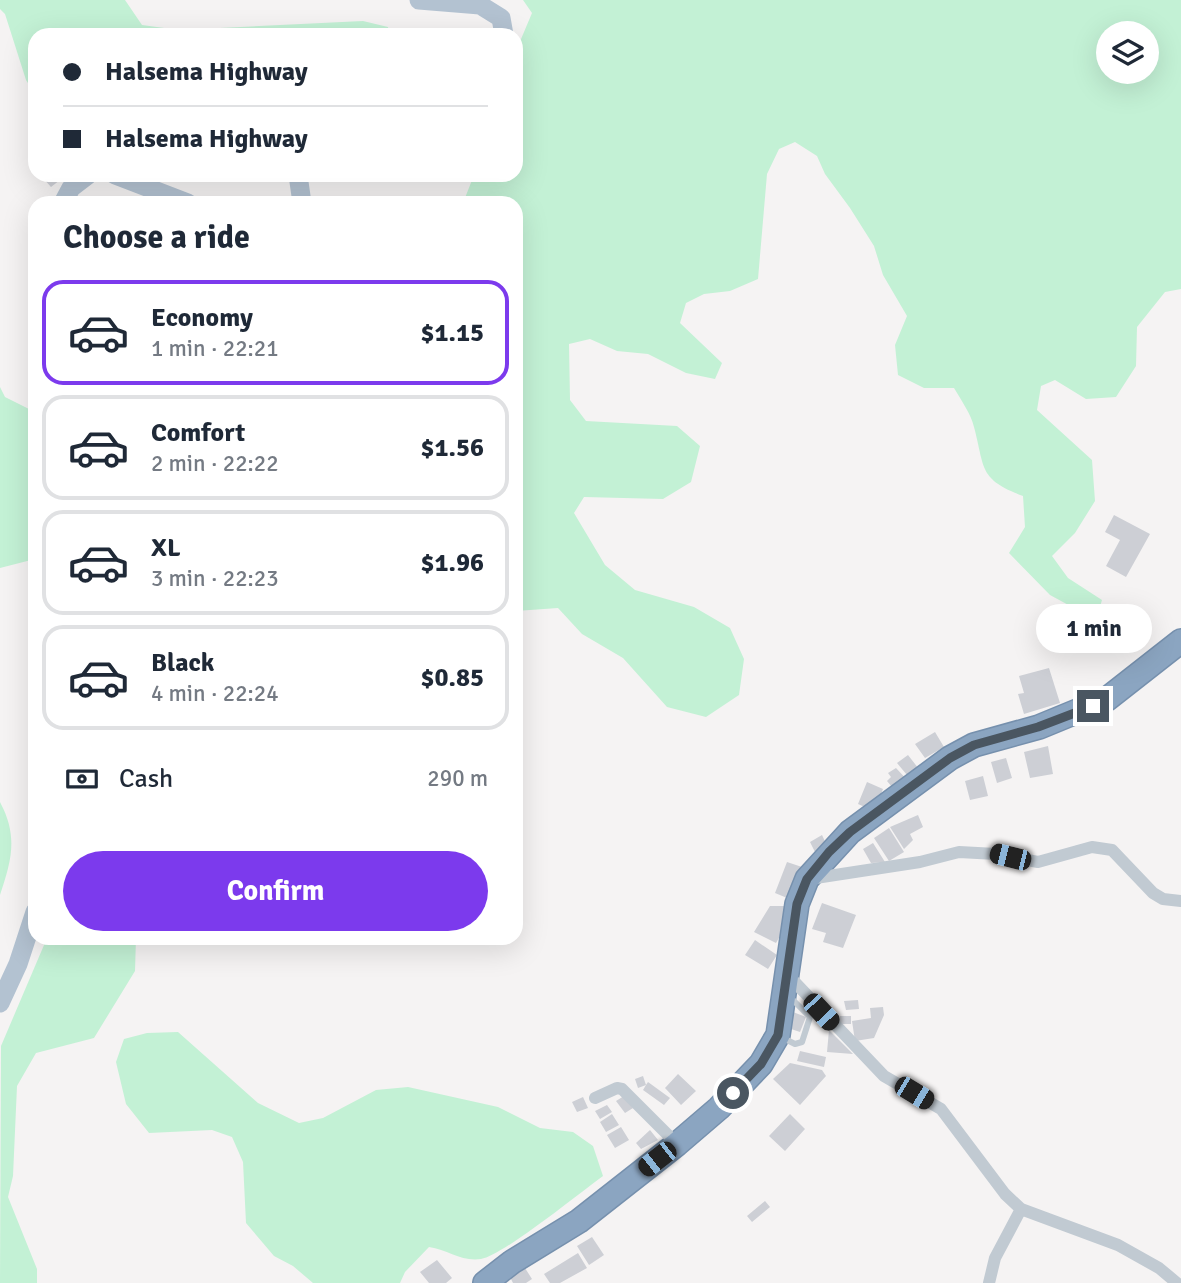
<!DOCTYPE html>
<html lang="en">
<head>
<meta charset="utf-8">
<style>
  body { margin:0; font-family:Signika,sans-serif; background:#f2f2f3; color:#1f2937; height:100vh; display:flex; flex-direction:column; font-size:26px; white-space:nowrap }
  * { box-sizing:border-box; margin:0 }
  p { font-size:23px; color:#747a83 }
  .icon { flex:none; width:38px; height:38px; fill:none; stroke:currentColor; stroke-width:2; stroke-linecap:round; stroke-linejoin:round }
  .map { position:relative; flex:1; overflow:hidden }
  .panel { position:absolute; left:28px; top:196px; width:495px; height:749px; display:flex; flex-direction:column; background:#fff; border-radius:21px; box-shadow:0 7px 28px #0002 }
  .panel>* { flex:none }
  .banner { position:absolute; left:28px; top:28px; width:495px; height:154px; border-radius:21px; box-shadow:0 7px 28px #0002; display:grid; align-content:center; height:154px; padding:0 35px; background:#fff }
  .fabs { position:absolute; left:1096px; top:21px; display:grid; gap:14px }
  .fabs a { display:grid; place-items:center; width:63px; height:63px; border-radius:50%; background:#fff; box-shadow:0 7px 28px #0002; font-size:35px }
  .end { position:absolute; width:32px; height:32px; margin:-16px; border:9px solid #4a5661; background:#fff; box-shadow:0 0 0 4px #fff }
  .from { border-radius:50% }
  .bubble { position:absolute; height:49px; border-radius:24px; background:#fff; box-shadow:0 7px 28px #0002; font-size:23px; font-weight:800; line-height:49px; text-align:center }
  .car { position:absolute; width:21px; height:42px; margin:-21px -10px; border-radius:9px; box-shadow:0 0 5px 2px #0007; background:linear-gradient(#222 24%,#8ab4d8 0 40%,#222 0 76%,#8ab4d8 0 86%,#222 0) }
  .banner b { display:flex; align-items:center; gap:24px; height:66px; font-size:26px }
  .banner b+b { border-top:2px solid #e0e1e3 }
  .banner i { width:18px; height:18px; background:#1f2937 }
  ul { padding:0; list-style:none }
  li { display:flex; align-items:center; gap:21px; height:105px; margin:0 14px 10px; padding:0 21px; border:4px solid #e0e1e3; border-radius:21px }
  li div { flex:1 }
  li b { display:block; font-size:26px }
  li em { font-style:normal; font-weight:800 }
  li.active { border-color:#7c3aed }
  li>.icon { width:63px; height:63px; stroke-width:1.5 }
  h2 { padding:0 35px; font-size:32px; line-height:84px }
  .pay { display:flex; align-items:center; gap:18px; height:77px; padding:0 35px; font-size:26px }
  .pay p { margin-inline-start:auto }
  .primary-button { display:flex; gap:14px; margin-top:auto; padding:14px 35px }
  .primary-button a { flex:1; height:80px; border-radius:42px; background:#7c3aed; color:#fff; font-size:28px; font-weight:800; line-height:80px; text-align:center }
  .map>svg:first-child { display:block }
  .green { fill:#c3f1d5; fill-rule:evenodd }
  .building { fill:#cdcfd5 }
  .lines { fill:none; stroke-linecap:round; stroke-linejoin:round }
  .highway-casing { stroke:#7690ad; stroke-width:26 }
  .lane { stroke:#c1cad2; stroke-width:6 }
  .street { stroke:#c1cad2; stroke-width:12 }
  .primary { stroke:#b3c2d1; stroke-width:19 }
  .highway { stroke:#8ba5c1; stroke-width:23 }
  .route { stroke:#4a5661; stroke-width:9 }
</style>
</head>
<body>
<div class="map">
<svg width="1181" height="1283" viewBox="0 0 1181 1283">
  <rect width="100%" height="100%" fill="#f5f3f3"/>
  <path class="green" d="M 0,0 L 125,0 L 142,25 L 179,30 L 363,21 L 388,27 L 389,35 L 35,35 L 35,94 L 26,80 L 5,14 L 0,9 Z
    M 523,0 L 1181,0 L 1181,289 L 1165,292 L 1137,327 L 1136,366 L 1116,397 L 1086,399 L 1055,380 L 1041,386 L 1037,410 L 1092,460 L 1095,501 L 1075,533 L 1052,556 L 1068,578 L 1102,600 L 1096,620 L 1050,595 L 1009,553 L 1025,527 L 1023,496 C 978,479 985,468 974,427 C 971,414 961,400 954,388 L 924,388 L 898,375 L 895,345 L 907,316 L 883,275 L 874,246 L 850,208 L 825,174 L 817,156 L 795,142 L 779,149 L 767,174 L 758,279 L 730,291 L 704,294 L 686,303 L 680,323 L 722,363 L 715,379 L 686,373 L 648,354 L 617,351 L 590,339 L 569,344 L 570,400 L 586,421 L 677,426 L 700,446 L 691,482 L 663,499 L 584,497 L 574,513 L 605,565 L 635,590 L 694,607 L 730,628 L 744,659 L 739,695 L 706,717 L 667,707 L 623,658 L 582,634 L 558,608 L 516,611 L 516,203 L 463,203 L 474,175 L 516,175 L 516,51 L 532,13 ZM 1108,33 L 1146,33 L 1146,72 L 1108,72 Z
    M 0,387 L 5,397 L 35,412 L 35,559 L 0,568 Z
    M 0,802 C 18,836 12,859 0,895 Z
    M 47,938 L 136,938 L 135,971 L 94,1038 L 36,1053 L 17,1086 L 13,1176 L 8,1197 L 37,1269 L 37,1283 L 0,1283 L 1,1046 Z
    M 178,1032 L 258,1103 L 299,1123 L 323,1118 L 376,1090 L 408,1087 L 498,1107 L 540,1128 L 573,1132 L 593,1146 L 603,1176 C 581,1192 502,1256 481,1259 C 462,1262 448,1250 429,1247 L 405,1272 L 400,1283 L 313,1283 L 293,1266 L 274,1256 L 246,1223 L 243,1162 L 232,1137 L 212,1130 L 149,1133 L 126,1104 L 116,1062 L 124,1039 L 147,1033 Z"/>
  <path class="building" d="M 45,175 L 56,175 L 60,180 L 51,187 L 42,177 Z
    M 1114,515 L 1150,534 L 1126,577 L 1106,566 L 1120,540 L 1105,532 Z
    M 1049,668 L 1060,703 L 1024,714 L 1018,694 L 1024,693 L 1019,676 Z
    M 935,732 L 944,747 L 925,758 L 915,744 Z
    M 1048,746 L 1053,774 L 1030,778 L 1024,752 Z
    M 908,755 L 922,773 L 912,781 L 897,763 Z
    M 1006,758 L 1012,778 L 997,783 L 991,762 Z
    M 896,768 L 910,783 L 897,793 L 887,781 L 891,777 L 888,773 Z
    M 983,776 L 988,796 L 970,800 L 965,781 Z
    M 867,782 L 883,789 L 874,811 L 858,804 Z
    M 918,815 L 923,827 L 910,834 L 913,840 L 904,849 L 890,827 Z
    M 889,828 L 904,852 L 889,861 L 874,838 Z
    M 822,835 L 828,848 L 816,854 L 810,842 Z
    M 873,843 L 885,862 L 871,863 L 863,849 Z
    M 787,862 L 805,868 L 792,900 L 775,893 Z
    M 822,903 L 856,915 L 843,948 L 823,942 L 826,933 L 812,929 Z
    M 770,906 L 790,906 L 793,913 L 776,943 L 754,932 Z
    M 755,940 L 777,955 L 768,969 L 745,955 Z
    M 858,1000 L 859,1009 L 846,1010 L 844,1001 Z
    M 883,1007 L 884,1015 L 874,1038 L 855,1041 L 852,1021 L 871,1018 L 870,1008 Z
    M 793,1012 L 806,1017 L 800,1032 L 788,1028 Z
    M 840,1016 L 851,1016 L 851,1024 L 840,1024 Z
    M 829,1030 L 853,1054 L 827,1052 Z
    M 800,1051 L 826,1057 L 824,1067 L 797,1061 Z
    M 790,1063 L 822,1070 L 826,1076 L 800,1105 L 773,1079 Z
    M 678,1074 L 696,1091 L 681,1105 L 665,1088 Z
    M 643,1076 L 646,1085 L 648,1082 L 670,1098 L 664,1105 L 643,1090 L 646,1085 L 638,1088 L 635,1079 Z
    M 624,1096 L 633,1108 L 625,1113 L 616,1101 Z
    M 583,1097 L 588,1108 L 577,1112 L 572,1102 Z
    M 607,1105 L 612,1112 L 600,1119 L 595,1111 Z
    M 612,1114 L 619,1125 L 606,1132 L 600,1122 Z
    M 790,1114 L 805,1129 L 785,1151 L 769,1136 Z
    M 621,1127 L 629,1140 L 615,1148 L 607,1135 Z
    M 650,1130 L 658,1140 L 641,1149 L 636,1143 Z
    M 765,1201 L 770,1207 L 752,1222 L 747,1216 Z
    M 592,1237 L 604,1255 L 589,1265 L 577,1246 Z
    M 578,1253 L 587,1268 L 560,1283 L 550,1283 L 544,1274 Z
    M 437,1260 L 452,1278 L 446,1283 L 429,1283 L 420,1272 Z
    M 525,1268 L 532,1279 L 526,1283 L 513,1283 L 510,1277 Z"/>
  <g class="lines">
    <g class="highway-casing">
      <path id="highway" d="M 485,1283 L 512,1262 L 579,1221 L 677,1144 L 719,1108 L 761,1064 L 778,1035 L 797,904 L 807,879 L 850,832 L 950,758 L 974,745 L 1039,727 L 1107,699 L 1181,641"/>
    </g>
    <path class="lane" d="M 783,1038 L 795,1044 L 802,1042 L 810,1017 L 790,997"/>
    <path class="street" d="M 809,879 L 920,862 L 959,852 L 996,854 L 1038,862 L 1092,847 L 1112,850 L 1153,893 L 1163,899 L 1181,901
      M 786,973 L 884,1076 L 941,1109 L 1005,1194 L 1021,1209 L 1118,1245 L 1159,1268 L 1177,1283
      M 595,1098 L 617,1088 L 622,1089 L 677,1144
      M 989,1283 L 995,1258 L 1021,1209"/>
    <path class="primary" d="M 419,0 L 480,5 L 501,18 L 504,35
      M 115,175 L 188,203
      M 298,175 L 302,203
      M 63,203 L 71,188 L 88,175
      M 0,1003 L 18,964 L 35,912"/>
    <use href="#highway" class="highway"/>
  </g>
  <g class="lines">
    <path class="route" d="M 733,1093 L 761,1064 L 778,1035 L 797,904 L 807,879 L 829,852 L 850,832 L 950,758 L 974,745 L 1038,727 L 1093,706"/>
  </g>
</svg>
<div class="fabs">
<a><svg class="icon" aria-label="layers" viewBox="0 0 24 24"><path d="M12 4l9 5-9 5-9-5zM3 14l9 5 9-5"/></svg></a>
</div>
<i class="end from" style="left:733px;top:1093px"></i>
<i class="end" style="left:1093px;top:706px"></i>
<div class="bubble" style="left:1036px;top:604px;width:116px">1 min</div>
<i class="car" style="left:1010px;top:857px;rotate:284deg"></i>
<i class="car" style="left:821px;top:1012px;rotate:137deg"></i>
<i class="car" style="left:914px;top:1093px;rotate:121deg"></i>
<i class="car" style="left:657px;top:1159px;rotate:232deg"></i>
<div class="banner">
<b><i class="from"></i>Halsema Highway</b>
<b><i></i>Halsema Highway</b>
</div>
<section class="panel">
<h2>Choose a ride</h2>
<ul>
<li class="active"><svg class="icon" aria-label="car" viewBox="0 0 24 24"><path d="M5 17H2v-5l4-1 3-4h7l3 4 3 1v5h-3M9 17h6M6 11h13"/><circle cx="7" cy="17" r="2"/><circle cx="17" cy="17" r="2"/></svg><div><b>Economy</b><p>1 min · 22:21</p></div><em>$1.15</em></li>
<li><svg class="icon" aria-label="car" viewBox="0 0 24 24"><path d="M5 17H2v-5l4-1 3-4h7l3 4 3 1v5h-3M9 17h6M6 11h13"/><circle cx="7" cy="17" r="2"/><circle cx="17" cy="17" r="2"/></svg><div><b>Comfort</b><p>2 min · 22:22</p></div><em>$1.56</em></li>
<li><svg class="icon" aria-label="car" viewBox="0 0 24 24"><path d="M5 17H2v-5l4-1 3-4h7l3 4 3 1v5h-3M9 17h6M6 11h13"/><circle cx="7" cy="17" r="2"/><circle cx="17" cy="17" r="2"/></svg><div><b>XL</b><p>3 min · 22:23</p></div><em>$1.96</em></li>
<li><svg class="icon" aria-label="car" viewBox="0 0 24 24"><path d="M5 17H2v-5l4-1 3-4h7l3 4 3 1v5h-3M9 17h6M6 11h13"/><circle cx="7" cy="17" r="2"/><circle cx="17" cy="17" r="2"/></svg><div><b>Black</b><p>4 min · 22:24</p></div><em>$0.85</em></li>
</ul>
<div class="pay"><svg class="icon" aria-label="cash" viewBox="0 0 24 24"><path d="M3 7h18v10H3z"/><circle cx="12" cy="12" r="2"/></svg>Cash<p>290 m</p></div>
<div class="primary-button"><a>Confirm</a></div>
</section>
</div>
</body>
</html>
